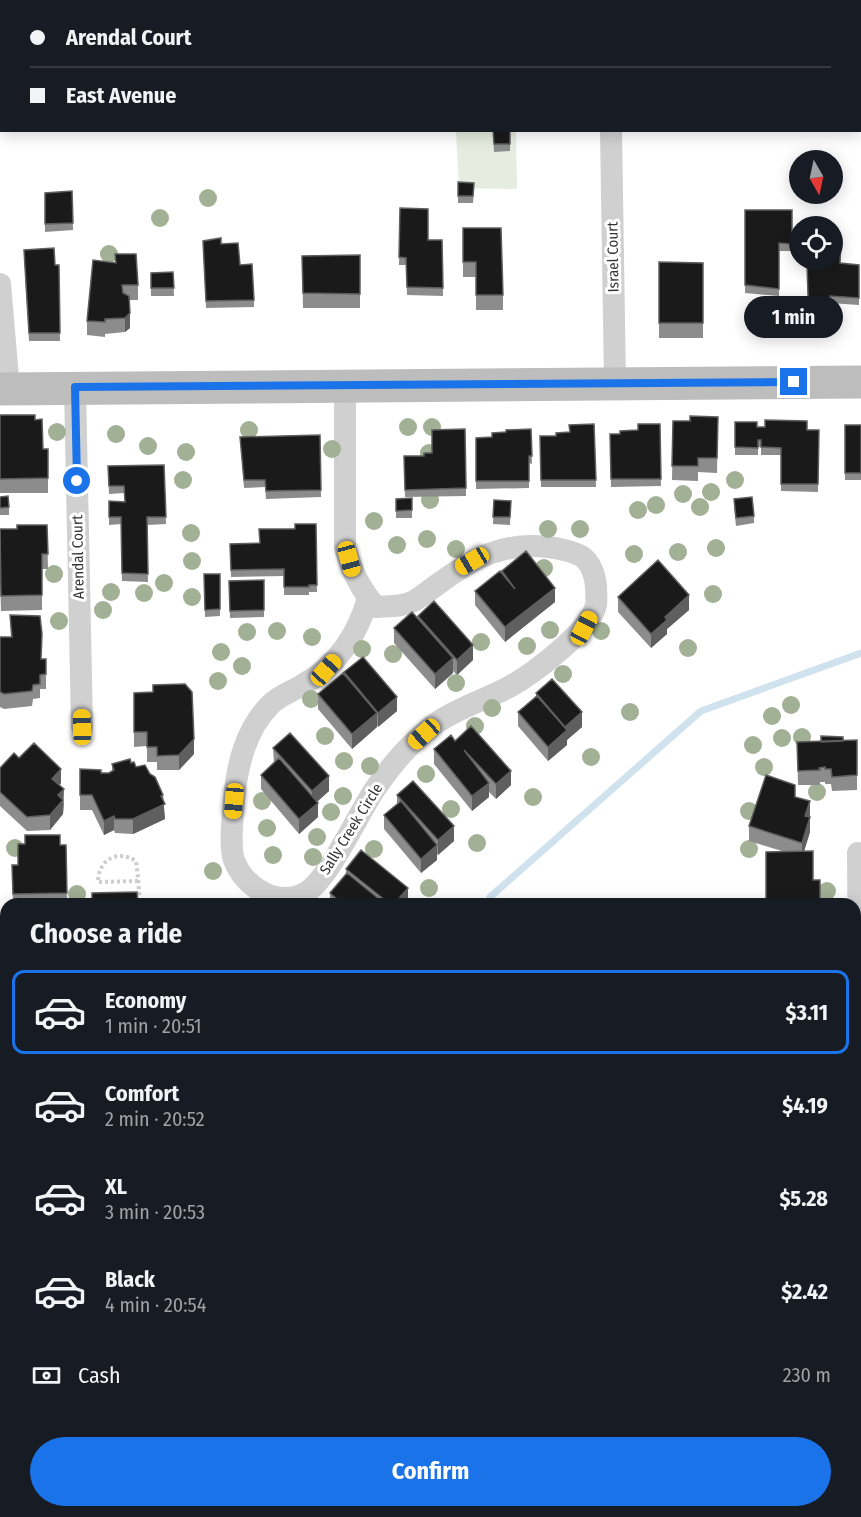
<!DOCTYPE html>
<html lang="en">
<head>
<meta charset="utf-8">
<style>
  body { margin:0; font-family:"Fira Sans Condensed",sans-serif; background:#20242c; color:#f1f3f6; height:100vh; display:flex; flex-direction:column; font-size:22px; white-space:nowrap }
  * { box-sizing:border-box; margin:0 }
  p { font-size:20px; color:#9ea1a6 }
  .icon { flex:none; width:33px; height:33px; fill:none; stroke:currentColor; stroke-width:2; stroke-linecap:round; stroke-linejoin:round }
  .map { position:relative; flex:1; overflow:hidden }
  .details { position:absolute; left:0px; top:898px; width:861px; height:620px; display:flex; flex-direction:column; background:#171b24; border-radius:18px 18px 0 0; box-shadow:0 3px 15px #0003 }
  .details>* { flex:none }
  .hud { position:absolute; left:0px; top:0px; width:861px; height:132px; box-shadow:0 3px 15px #0003; display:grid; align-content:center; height:132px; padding:0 30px; background:#171b24 }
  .needle { width:39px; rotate:171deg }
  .controls { position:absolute; left:789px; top:150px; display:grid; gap:12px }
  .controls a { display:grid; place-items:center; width:54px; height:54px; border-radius:50%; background:#171b24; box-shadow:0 3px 15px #0003; font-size:30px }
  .end { position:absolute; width:27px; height:27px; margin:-14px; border:8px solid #1a73e8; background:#fff; box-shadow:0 0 0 3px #fff }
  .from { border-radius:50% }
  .bubble { position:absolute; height:42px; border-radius:21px; background:#171b24; box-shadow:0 3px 15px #0003; font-size:20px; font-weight:700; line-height:42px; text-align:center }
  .car { position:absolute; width:18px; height:36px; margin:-18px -9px; border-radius:8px; box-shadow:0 0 4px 2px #0007; background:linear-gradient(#f5c518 24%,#345 0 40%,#f5c518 0 76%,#345 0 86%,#f5c518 0) }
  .hud b { display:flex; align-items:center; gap:21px; height:57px; font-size:22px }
  .hud b+b { border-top:2px solid #363941 }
  .hud i { width:15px; height:15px; background:#f1f3f6 }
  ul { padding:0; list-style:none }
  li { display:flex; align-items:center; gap:18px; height:84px; margin:0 12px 9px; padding:0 18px; border:3px solid transparent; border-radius:12px }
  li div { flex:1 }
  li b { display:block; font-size:22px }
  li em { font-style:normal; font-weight:700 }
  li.selected { border-color:#1a73e8 }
  li>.icon { width:54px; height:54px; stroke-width:1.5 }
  h2 { padding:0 30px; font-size:27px; line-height:72px }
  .pay { display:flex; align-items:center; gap:15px; height:66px; padding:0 30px; font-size:22px }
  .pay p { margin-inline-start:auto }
  .cta { display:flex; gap:12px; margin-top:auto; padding:12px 30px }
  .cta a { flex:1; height:69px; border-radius:36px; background:#1a73e8; color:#fff; font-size:24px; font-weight:700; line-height:69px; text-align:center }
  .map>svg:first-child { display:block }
  .green { fill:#e6ecdf }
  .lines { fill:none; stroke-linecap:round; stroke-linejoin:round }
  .stream { stroke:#cfe2ee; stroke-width:7 }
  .path { stroke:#cdcdcd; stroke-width:4; stroke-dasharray:3 3; stroke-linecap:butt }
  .street { stroke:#d0d0d0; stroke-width:22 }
  .secondary { stroke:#bdbdbd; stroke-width:33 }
  .tree { fill:#a2b095 }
  .wall { fill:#8c8c8c }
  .shaded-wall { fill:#5f5f5f }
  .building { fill:#1a1a1a; stroke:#5f5f5f; stroke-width:1.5 }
  .route { stroke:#1a73e8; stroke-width:8 }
  .labels { text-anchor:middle; stroke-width:6; stroke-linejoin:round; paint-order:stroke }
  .street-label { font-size:15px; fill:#333; stroke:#fff }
</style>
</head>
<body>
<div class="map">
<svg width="861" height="1517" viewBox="0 0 861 1517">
  <rect width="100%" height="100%" fill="#fff"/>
  <path class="green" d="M 456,131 L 516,131 L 517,189 L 459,188 Z"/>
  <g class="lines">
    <path class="stream" d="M 490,897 L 701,711 L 861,653"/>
    <path class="path" d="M 138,881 L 98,882 C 98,860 117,849 136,861 C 138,876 139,890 140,904"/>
    <path class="street" d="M 611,130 L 615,384
      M 0,284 L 9,389
      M 345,386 L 345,547 C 351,570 360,589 376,607 C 389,606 402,607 414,601 C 423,596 432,588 441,582 C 475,557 504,542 548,547 C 557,548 577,552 584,558 C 592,565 596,579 596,588 C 596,593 597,600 596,605 C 590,631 533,674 509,687 C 485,700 457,708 435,724 C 428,729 421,736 414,742 C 400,755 386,773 375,789 C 359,812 328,881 305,893 C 277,908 244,887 234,860 C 229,846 233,816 234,800 C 237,766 245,729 271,704 C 280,695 293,691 304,684 C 337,666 358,634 368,598
      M 75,387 L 82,727
      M 858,853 L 861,1256
      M 0,1050 L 6,1057
      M 855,1408 L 861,1408
      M 0,1412 L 6,1412
      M 735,1512 L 735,1517
      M 371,1517 L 371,1512"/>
    <path class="secondary" d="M 0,389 L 861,382"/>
  </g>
  <g class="tree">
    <circle cx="208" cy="198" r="9"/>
    <circle cx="160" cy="218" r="9"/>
    <circle cx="109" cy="254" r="9"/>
    <circle cx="408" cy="427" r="9"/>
    <circle cx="432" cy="427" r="9"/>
    <circle cx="249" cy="430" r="9"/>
    <circle cx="57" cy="432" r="9"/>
    <circle cx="116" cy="434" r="9"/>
    <circle cx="148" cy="446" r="9"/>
    <circle cx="332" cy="449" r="9"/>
    <circle cx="186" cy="452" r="9"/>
    <circle cx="429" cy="453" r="9"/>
    <circle cx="183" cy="480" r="9"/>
    <circle cx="735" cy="480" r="9"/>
    <circle cx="711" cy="492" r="9"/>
    <circle cx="683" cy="494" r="9"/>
    <circle cx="430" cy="500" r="9"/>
    <circle cx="656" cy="505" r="9"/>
    <circle cx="700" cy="507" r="9"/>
    <circle cx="638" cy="510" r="9"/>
    <circle cx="374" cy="521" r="9"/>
    <circle cx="548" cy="529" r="9"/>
    <circle cx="580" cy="529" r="9"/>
    <circle cx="191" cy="533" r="9"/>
    <circle cx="427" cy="539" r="9"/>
    <circle cx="397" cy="545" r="9"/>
    <circle cx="716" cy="548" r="9"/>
    <circle cx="456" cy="549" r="9"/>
    <circle cx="678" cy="552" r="9"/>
    <circle cx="634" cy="554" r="9"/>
    <circle cx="192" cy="561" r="9"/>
    <circle cx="544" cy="568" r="9"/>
    <circle cx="54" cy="574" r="9"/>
    <circle cx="164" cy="583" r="9"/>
    <circle cx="111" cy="592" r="9"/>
    <circle cx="144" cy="593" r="9"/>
    <circle cx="713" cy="594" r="9"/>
    <circle cx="192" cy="597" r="9"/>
    <circle cx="103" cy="610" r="9"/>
    <circle cx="59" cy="621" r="9"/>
    <circle cx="550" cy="630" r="9"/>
    <circle cx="277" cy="631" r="9"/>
    <circle cx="601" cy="631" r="9"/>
    <circle cx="247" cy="632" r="9"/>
    <circle cx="312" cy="637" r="9"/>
    <circle cx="481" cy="642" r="9"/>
    <circle cx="527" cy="646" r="9"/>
    <circle cx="688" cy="648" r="9"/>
    <circle cx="362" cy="649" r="9"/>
    <circle cx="221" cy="652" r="9"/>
    <circle cx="393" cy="654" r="9"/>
    <circle cx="242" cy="666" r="9"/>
    <circle cx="563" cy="674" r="9"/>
    <circle cx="218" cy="681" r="9"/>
    <circle cx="456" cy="683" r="9"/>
    <circle cx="311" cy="699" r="9"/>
    <circle cx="791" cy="705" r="9"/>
    <circle cx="492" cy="708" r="9"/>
    <circle cx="630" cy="712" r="9"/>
    <circle cx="772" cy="716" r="9"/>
    <circle cx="475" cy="726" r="9"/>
    <circle cx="325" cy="736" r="9"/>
    <circle cx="802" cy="737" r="9"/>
    <circle cx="782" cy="738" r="9"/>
    <circle cx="753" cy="745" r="9"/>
    <circle cx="591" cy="757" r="9"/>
    <circle cx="344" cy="761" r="9"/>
    <circle cx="370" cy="766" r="9"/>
    <circle cx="764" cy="767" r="9"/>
    <circle cx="426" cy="774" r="9"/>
    <circle cx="817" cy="792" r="9"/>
    <circle cx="343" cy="796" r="9"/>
    <circle cx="533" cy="797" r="9"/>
    <circle cx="262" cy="801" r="9"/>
    <circle cx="451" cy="809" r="9"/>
    <circle cx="749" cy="811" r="9"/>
    <circle cx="331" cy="812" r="9"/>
    <circle cx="267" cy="828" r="9"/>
    <circle cx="317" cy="837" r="9"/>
    <circle cx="477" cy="843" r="9"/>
    <circle cx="15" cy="848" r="9"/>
    <circle cx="374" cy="849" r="9"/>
    <circle cx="749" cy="849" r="9"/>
    <circle cx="273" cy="855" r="9"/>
    <circle cx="313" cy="857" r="9"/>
    <circle cx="213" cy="871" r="9"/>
    <circle cx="429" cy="888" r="9"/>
    <circle cx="827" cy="891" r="9"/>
    <circle cx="77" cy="894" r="9"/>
  </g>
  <path class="wall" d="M 493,130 L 510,130 L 510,151 L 494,152 Z
    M 458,182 L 474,190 L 473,203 L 458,203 Z
    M 72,191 L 73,230 L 45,232 L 45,193 Z
    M 400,208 L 428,240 L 442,240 L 443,296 L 407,295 L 406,265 L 399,265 Z
    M 745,210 L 792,210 L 792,251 L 779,251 L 779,296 L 745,293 Z
    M 463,228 L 503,295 L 503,310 L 476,310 L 476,277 L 463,277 Z
    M 221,244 L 240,265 L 254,300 L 254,307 L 206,308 L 203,248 Z
    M 115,254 L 138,285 L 138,300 L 129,300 L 130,328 L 125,332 L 105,334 L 105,337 L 87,335 L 87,321 L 115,262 Z
    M 360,255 L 360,308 L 303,308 L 302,256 Z
    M 24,257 L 55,265 L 59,265 L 60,341 L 29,341 Z
    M 812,260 L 832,260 L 840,263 L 859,265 L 859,305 L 830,303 L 830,330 L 809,331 L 807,265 L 812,265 Z
    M 659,262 L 703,263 L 703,338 L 659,338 Z
    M 173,272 L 174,296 L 151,296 L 151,273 Z
    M 0,415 L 35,420 L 43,449 L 48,449 L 48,493 L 0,493 Z
    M 718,417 L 717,473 L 698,472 L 698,481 L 672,480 L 673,421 L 690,421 Z
    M 735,422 L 757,427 L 819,430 L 818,492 L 781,491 L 781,455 L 761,455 L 761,447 L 758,447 L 758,455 L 735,455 Z
    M 594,424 L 596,487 L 541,487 L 540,436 L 556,436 L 569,432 L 569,425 Z
    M 660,424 L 661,486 L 611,487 L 610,434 L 620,434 Z
    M 845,425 L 861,425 L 861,480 L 845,480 Z
    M 465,429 L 466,496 L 405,497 L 404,456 L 424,456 L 432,453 Z
    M 531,429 L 532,464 L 529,463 L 529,488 L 476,489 L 476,438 L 492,437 L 506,432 Z
    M 320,435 L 321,497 L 266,499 L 265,487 L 244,488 L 240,437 Z
    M 164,465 L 166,524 L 147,525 L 148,582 L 122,581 L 121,524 L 109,525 L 109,501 L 125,502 L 124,493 L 109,494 L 108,466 Z
    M 0,497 L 9,507 L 9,515 L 0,515 Z
    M 412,498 L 412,518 L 396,518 L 396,499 Z
    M 734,499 L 754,516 L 754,523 L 736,526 L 734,507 Z
    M 494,500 L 511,501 L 510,525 L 493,524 Z
    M 316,524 L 317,592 L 309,592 L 309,595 L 284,595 L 284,576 L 231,577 L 230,544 L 259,543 L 295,529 Z
    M 47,525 L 48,569 L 42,569 L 42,610 L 1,611 L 0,577 L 17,529 Z
    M 502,571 L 555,602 L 505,642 L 475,605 L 475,591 L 502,573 Z
    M 204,574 L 220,574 L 220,616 L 205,617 Z
    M 264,580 L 264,617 L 230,618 L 229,581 Z
    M 618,597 L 689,610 L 667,629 L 667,634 L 651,648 L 618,612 Z
    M 10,615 L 41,659 L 46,659 L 46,689 L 40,689 L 40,698 L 33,699 L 32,706 L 4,709 L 0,707 L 0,637 L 11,637 Z
    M 418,616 L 473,660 L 457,675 L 453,671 L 453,673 L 435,689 L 394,643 L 394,628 L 418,618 Z
    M 344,672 L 397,711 L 378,727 L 377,725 L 377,727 L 352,749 L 318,709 L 318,694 L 344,675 Z
    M 134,693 L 194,754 L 179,770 L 157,770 L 157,762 L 147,762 L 147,746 L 134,747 Z
    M 536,693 L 582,727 L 567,740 L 567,745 L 548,761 L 518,726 L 518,712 L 536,696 Z
    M 857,740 L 857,790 L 832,791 L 831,784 L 825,784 L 825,782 L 820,782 L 820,785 L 798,785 L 797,742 Z
    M 455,741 L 511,785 L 496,799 L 489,792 L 489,797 L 472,811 L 434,764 L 434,749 Z
    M 273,748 L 329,791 L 317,802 L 318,817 L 299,834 L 261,789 L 261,775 L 274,763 Z
    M 19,758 L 61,783 L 60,785 L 64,804 L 63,814 L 50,830 L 27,831 L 0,806 L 0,768 Z
    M 131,763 L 136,767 L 163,802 L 165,819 L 133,834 L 115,833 L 114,830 L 104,835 L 92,810 L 80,810 L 80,769 L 101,773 L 109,773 L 112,771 L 112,764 Z
    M 397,795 L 454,841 L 438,855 L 437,854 L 437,860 L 421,873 L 384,829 L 384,815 L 397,805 Z
    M 795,797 L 810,816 L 810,832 L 804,851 L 813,880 L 820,904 L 766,904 L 766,852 L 782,851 L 749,841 L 749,826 Z
    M 60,845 L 66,845 L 67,904 L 13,904 L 12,865 L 18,865 Z
    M 346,869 L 408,902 L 406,904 L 330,904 L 330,893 L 346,874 Z
    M 0,1239 L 6,1239 L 6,1253 L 0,1253 Z
    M 6,1291 L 6,1364 L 0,1364 L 0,1292 Z
    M 861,1458 L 861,1517 L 826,1517 L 826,1512 L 855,1512 L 855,1459 Z
    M 82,1512 L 110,1512 L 110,1517 L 82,1517 Z
    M 231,1512 L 254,1512 L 254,1517 L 232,1517 Z
    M 298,1512 L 352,1512 L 326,1516 L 298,1517 Z
    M 517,1512 L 548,1512 L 548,1517 L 517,1517 Z
    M 558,1512 L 605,1512 L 605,1517 L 558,1517 Z
    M 768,1512 L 818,1512 L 818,1517 L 768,1517 Z"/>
  <path class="shaded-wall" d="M 130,313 L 130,328 L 125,332 L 125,318 Z
    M 555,588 L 555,602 L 505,642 L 505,627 Z
    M 689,595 L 689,610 L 667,629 L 667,634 L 651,648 L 651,634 L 665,617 Z
    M 473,645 L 473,660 L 457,675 L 457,660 Z
    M 453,658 L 453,673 L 435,689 L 435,674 Z
    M 397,697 L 397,711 L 378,727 L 378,713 Z
    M 582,712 L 582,727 L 567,740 L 567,745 L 548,761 L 548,747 L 565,731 L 565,727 Z
    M 377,713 L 377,727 L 352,749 L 352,734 Z
    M 194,739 L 194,754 L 179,770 L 179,755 Z
    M 61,769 L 61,783 L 52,793 L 52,779 Z
    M 511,771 L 511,785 L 496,799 L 496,784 Z
    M 329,776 L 329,791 L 312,806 L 312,791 Z
    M 489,783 L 489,797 L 472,811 L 472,796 Z
    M 64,789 L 63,814 L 50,830 L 50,815 L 58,795 Z
    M 163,795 L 165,819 L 133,834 L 133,819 Z
    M 810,801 L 810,816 L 805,830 L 805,816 Z
    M 318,803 L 318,817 L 299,834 L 299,819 Z
    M 114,816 L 114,830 L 104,835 L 104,821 Z
    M 810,817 L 810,832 L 802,858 L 802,843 Z
    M 454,826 L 454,841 L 438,855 L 438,840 Z
    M 437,845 L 437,860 L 421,873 L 421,859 Z
    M 408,888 L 408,902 L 406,904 L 394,904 Z"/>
  <path class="building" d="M 493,130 L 510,130 L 510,144 L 494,144 Z
    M 458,182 L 474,183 L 473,196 L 458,196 Z
    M 72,191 L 73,223 L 45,224 L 45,193 Z
    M 400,208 L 428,209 L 428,240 L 442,240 L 443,288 L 407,287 L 406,258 L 399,257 Z
    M 745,210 L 792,210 L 792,244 L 779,243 L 779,289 L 745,285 Z
    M 463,228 L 501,228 L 503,295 L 476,295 L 476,262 L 463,262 Z
    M 221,238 L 221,244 L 238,243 L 240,265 L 252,264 L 254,300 L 206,301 L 203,241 Z
    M 832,238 L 841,238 L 840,263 L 859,265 L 859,298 L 830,296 L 830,323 L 809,323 L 807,265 L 813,265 L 812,260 L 832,260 Z
    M 54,248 L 55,265 L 59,265 L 60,333 L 29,333 L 24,250 Z
    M 115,254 L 136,254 L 138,285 L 122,285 L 123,293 L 129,296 L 130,313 L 125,318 L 105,319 L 105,322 L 87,321 L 93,260 L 116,263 Z
    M 360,255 L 360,294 L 303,293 L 302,256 Z
    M 659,262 L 703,263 L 703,323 L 659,323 Z
    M 173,272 L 174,288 L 151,288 L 151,273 Z
    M 0,415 L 35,415 L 35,420 L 42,419 L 43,449 L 48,449 L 48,478 L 0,479 Z
    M 690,416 L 718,417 L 717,458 L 698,458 L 698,466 L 672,466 L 673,421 L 690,421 Z
    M 765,420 L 807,421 L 807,430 L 819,430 L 818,484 L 781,484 L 781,448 L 761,447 L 761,440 L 758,440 L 758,448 L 735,447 L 735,422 L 757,422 L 757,427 L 765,427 Z
    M 594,424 L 596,480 L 541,480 L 540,436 L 556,436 L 556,433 L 570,432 L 569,425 Z
    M 638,424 L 660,424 L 661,479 L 611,479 L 610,434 L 620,434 L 620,431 L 638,430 Z
    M 845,425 L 861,425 L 861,473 L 845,473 Z
    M 465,429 L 466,488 L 405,490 L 404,456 L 424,456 L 424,453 L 432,453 L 432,430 Z
    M 531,429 L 532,456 L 529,456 L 529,481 L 476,481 L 476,438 L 492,437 L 492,433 L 506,432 L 506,430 Z
    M 320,435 L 321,490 L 266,491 L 265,480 L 244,480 L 240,437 Z
    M 164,465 L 166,517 L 147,517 L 148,574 L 122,573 L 121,517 L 109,517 L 109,501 L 125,502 L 124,486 L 109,486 L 108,466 Z
    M 8,496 L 9,507 L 0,508 L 0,497 Z
    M 752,497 L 754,516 L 736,518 L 734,499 Z
    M 412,498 L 412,510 L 396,511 L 396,499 Z
    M 494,500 L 511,501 L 510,517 L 493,517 Z
    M 295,524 L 316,524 L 317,585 L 309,585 L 309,587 L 284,587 L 284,569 L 231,570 L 230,544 L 260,543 L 259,529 L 295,529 Z
    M 17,525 L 47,525 L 48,554 L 42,554 L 42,595 L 1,596 L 0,529 L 17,529 Z
    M 526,551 L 555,588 L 505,627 L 475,591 L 500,571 L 515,589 L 502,571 Z
    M 658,560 L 689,595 L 665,617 L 667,620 L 651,634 L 618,597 Z
    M 204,574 L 220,574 L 220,609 L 205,610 Z
    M 264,580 L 264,610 L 230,611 L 229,581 Z
    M 434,601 L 473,645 L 457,660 L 418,616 Z
    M 412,612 L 453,658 L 435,674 L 394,628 Z
    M 10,615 L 40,616 L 42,634 L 41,659 L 46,659 L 46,674 L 40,675 L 40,684 L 33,685 L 32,691 L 4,694 L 0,692 L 0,637 L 12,637 Z
    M 363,657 L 397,697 L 378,713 L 344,672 Z
    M 343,673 L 377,713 L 352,734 L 318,694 Z
    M 552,679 L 582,712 L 565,727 L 536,693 Z
    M 185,684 L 192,692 L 194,739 L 179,755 L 157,756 L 157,747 L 147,747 L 147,732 L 134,732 L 134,693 L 153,692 L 153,685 Z
    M 537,696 L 567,730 L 548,747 L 518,712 Z
    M 471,726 L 511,771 L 496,784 L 464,750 L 489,783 L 472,796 L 434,749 L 451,735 L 455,741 Z
    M 290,733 L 329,776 L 312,791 L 273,748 Z
    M 821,736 L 843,737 L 843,741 L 821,742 Z
    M 857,740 L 857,775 L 832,777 L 831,769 L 825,769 L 825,767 L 819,768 L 820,770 L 798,771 L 797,742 Z
    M 34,743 L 61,769 L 52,779 L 64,789 L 58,795 L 63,800 L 50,815 L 27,817 L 0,792 L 0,768 L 14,753 L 19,758 Z
    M 279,758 L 318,803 L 299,819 L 261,775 Z
    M 130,759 L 131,763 L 134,762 L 136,767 L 145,765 L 150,774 L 155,777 L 163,795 L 161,796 L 165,804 L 133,819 L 115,819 L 114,816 L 104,821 L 92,795 L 80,795 L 80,769 L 101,770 L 101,773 L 109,773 L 114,770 L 112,764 Z
    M 766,775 L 795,785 L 795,797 L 810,801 L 805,816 L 810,817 L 802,843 L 749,826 Z
    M 413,781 L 454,826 L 438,840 L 397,795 Z
    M 401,801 L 437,845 L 421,859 L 384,815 Z
    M 25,835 L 60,835 L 60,845 L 66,845 L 67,893 L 13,894 L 12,865 L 18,865 L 18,844 L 25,844 Z
    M 361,850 L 408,888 L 394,904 L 390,904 L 346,869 Z
    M 813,851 L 813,880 L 820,880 L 820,904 L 796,904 L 796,899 L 766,900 L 766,852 Z
    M 347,873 L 385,904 L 343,904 L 330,893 Z
    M 137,892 L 138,904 L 92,904 L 92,893 Z
    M 0,1239 L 6,1239 L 6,1245 L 0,1245 Z
    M 6,1291 L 6,1350 L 0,1350 L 0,1292 Z
    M 861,1458 L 861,1506 L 855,1506 L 855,1459 Z
    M 0,1464 L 6,1464 L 6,1512 L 19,1512 L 19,1517 L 0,1517 Z
    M 27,1512 L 56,1512 L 56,1517 L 27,1517 Z
    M 82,1512 L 110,1512 L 110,1514 L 82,1514 Z
    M 326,1512 L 352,1512 L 352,1517 L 326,1517 Z
    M 522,1512 L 548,1512 L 548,1514 L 522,1514 Z
    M 646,1512 L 697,1512 L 697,1517 L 646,1517 Z"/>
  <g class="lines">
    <path class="route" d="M 77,481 L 75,387 L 794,382"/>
  </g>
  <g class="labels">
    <g class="street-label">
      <text transform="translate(613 257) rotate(-91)" y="5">Israel Court</text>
      <text transform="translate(78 557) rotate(-91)" y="5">Arendal Court</text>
      <text transform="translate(351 829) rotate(-58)" y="5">Sally Creek Circle</text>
    </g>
  </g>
</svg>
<div class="controls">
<a><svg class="needle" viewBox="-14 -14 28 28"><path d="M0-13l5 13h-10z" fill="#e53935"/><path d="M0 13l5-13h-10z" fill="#9ea1a6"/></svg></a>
<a><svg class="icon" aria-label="locate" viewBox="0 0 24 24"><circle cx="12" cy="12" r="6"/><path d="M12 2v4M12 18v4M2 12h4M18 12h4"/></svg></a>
</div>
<i class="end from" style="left:77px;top:481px"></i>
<i class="end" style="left:794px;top:382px"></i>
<div class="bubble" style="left:744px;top:296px;width:99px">1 min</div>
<i class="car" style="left:349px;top:559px;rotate:165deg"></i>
<i class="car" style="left:472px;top:561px;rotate:240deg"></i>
<i class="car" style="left:584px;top:628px;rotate:28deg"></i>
<i class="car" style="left:326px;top:670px;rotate:42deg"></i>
<i class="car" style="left:82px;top:727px;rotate:359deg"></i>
<i class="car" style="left:424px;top:734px;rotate:228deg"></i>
<i class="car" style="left:234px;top:801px;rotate:185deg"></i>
<div class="hud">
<b><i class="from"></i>Arendal Court</b>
<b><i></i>East Avenue</b>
</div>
<section class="details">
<h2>Choose a ride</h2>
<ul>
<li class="selected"><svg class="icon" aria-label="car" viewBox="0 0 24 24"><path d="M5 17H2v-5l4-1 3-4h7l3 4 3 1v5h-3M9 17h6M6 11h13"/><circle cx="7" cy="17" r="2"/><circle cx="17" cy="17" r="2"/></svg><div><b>Economy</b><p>1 min · 20:51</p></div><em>$3.11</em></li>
<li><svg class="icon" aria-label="car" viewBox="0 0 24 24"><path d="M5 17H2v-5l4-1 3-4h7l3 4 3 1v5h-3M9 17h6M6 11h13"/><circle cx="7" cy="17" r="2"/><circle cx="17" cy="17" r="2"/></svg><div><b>Comfort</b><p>2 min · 20:52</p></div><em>$4.19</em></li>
<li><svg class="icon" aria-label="car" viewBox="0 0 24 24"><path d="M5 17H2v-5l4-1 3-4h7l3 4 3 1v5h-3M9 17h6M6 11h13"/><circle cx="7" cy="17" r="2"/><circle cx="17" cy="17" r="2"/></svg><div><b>XL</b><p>3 min · 20:53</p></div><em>$5.28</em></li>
<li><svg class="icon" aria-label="car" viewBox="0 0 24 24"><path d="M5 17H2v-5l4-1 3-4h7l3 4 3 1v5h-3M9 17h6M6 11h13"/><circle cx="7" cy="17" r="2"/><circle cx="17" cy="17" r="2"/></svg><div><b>Black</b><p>4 min · 20:54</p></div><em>$2.42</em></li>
</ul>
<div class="pay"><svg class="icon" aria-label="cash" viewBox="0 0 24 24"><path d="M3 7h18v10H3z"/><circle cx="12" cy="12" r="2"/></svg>Cash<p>230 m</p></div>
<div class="cta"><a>Confirm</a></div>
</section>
</div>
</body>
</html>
